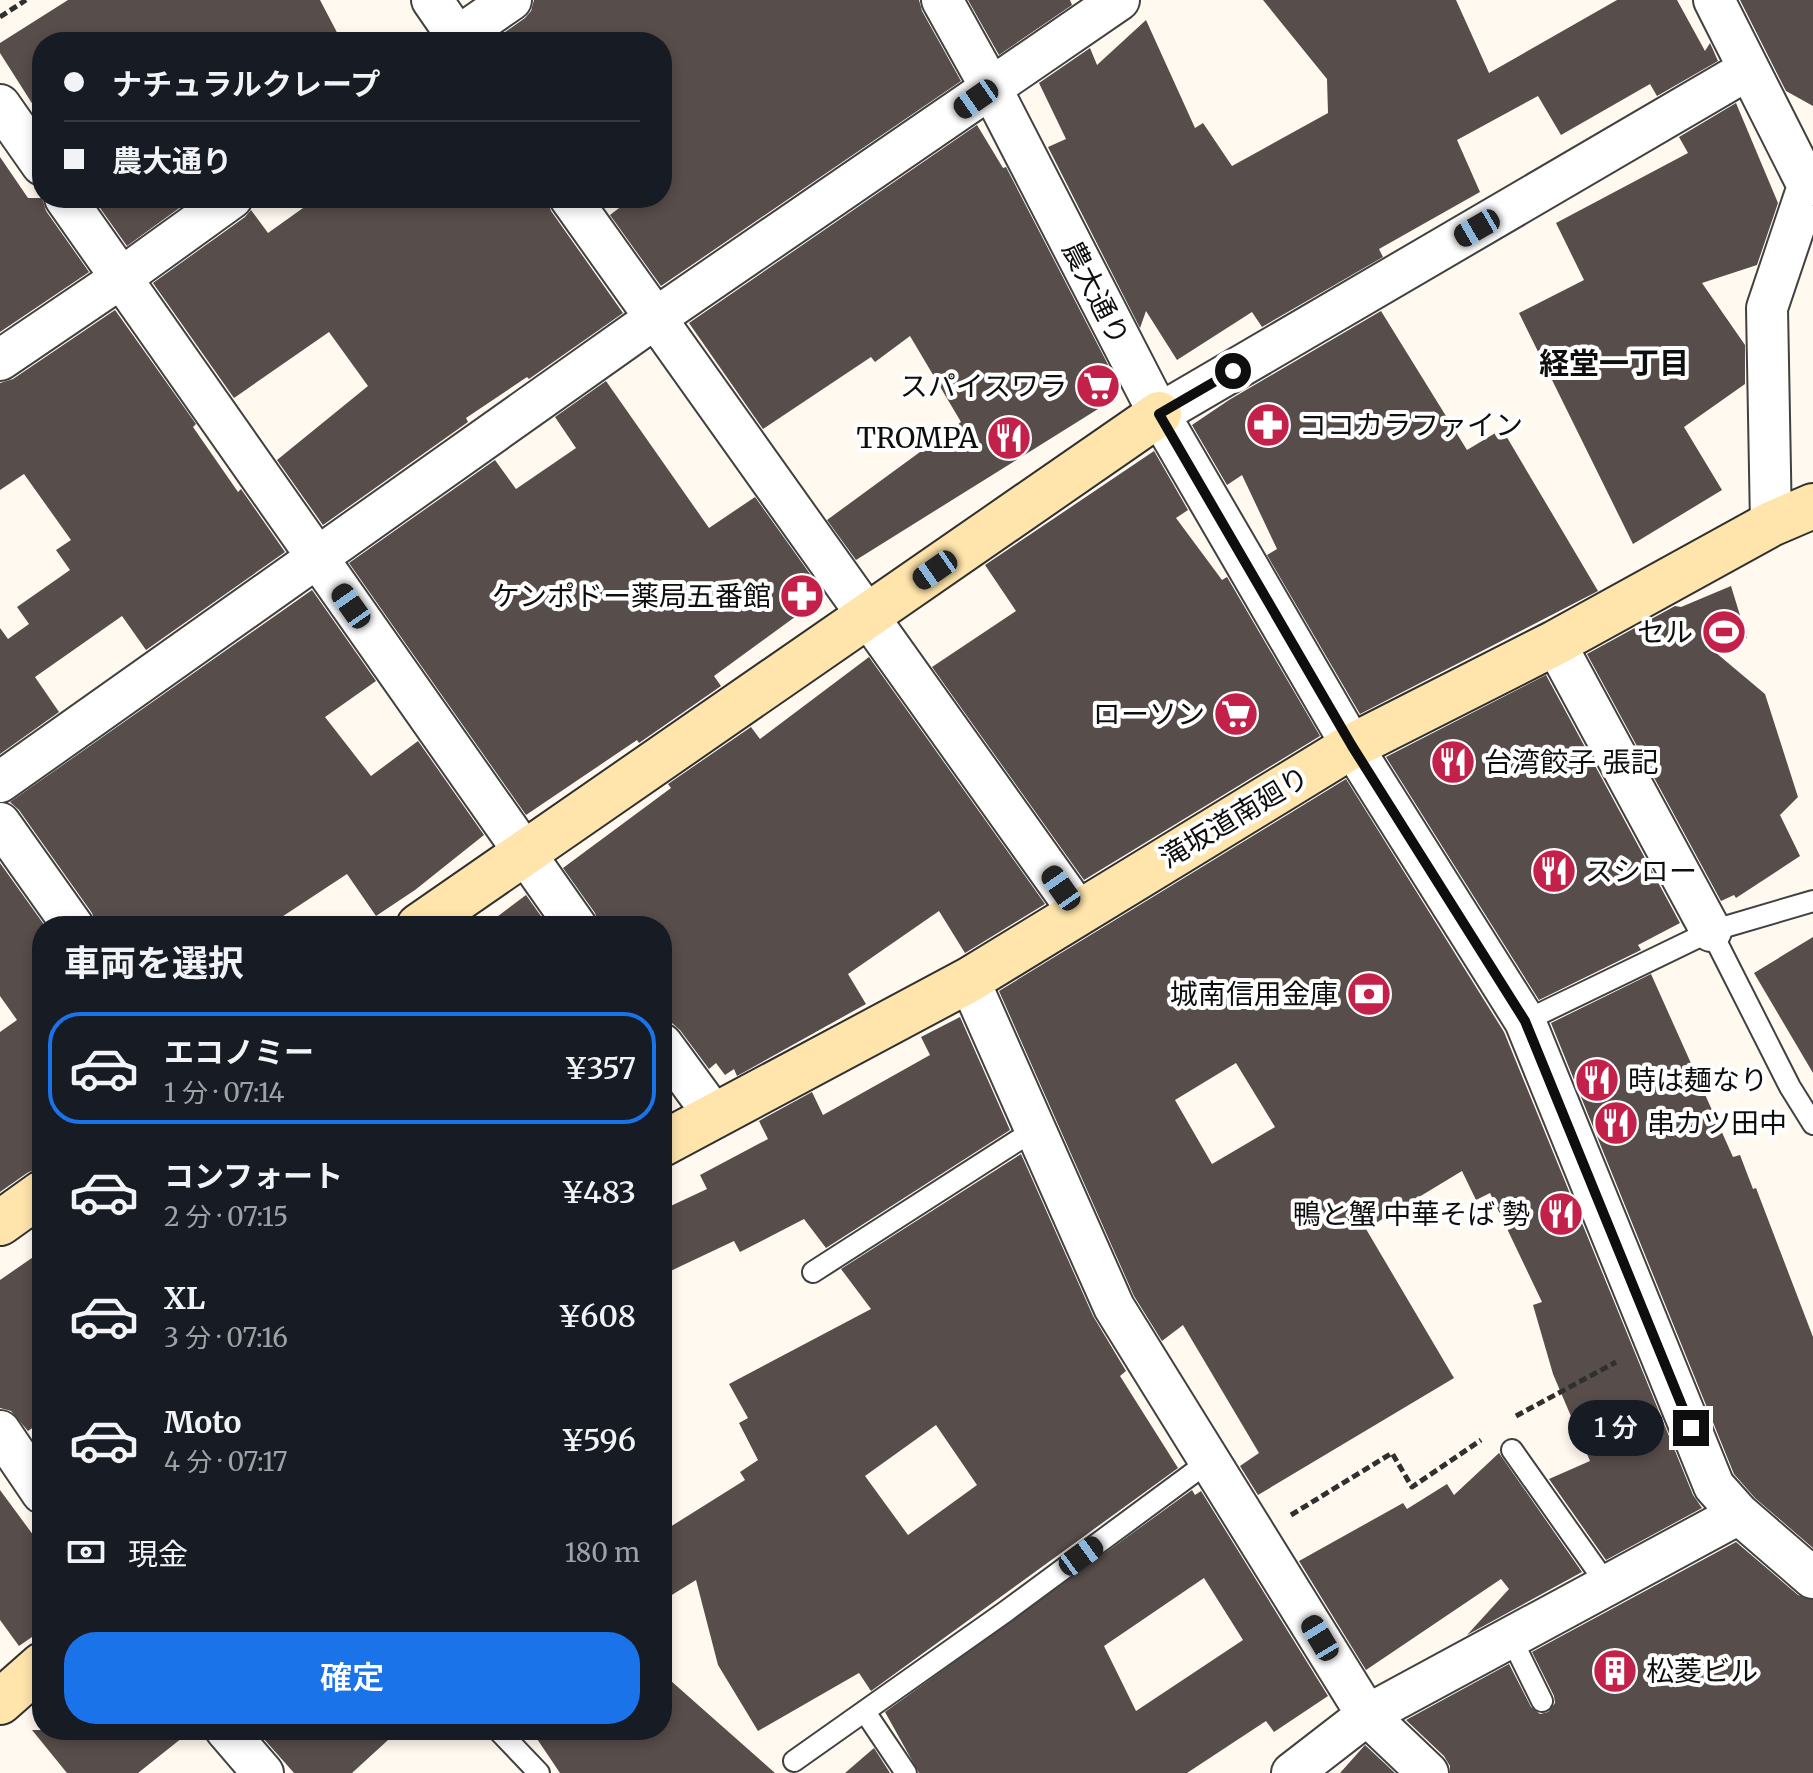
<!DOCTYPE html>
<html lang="ja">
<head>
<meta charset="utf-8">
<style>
  body { margin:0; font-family:Merriweather,"Noto Sans JP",serif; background:#20242c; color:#f1f3f6; height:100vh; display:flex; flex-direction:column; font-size:30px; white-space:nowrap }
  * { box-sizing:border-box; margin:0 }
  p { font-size:26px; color:#9ea1a6 }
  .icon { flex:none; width:44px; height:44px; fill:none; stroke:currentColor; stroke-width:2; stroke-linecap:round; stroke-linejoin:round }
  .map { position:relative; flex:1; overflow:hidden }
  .side { position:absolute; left:32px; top:916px; width:640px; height:824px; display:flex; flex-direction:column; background:#171b24; border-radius:32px; box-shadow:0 4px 12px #0003 }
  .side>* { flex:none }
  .banner { position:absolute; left:32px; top:32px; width:640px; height:176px; border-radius:32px; box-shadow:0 4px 12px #0003; display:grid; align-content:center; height:176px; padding:0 32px; background:#171b24 }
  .end { position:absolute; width:36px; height:36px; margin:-18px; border:10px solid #0e0e0e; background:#fff; box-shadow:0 0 0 4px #fff }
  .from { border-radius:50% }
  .bubble { position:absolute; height:56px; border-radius:28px; background:#171b24; box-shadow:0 4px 12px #0003; font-size:26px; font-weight:600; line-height:56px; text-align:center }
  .car { position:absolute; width:24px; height:48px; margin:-24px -12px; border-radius:10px; box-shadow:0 0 6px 2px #0007; background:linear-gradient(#222 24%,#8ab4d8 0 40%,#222 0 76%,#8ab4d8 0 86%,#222 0) }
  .banner b { display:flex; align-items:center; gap:28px; height:76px; font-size:30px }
  .banner b+b { border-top:2px solid #363941 }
  .banner i { width:20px; height:20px; background:#f1f3f6 }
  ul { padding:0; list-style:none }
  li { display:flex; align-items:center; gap:24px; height:112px; margin:0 16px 12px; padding:0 16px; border:4px solid transparent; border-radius:32px }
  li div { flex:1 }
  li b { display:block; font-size:30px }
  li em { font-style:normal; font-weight:600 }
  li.active { border-color:#1a73e8 }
  li>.icon { width:72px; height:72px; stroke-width:1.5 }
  h2 { padding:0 32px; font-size:36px; line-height:96px }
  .pay { display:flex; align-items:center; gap:20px; height:88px; padding:0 32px; font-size:30px }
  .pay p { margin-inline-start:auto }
  .action { display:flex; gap:16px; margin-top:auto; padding:16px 32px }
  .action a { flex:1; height:92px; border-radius:32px; background:#1a73e8; color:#fff; font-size:32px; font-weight:600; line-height:92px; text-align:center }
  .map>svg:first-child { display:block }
  .building { fill:#574d4a; fill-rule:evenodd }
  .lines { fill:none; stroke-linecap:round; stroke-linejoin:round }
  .lane-casing { stroke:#414141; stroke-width:24 }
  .street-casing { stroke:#414141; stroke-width:44 }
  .secondary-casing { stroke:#303030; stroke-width:48 }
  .path { stroke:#303030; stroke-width:5; stroke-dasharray:8 4; stroke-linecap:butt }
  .lane { stroke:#fff; stroke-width:20 }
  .street { stroke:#fff; stroke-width:40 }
  .secondary { stroke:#ffe5ab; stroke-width:44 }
  .route { stroke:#0e0e0e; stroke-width:10 }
  .labels { text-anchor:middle; stroke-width:8; stroke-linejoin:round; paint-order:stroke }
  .street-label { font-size:28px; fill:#0e0e0e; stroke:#fff }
  .poi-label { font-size:28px; fill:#0e0e0e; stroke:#fff; text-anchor:end }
  .neighbourhood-label { font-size:30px; font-weight:bold; fill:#0e0e0e; stroke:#fff }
</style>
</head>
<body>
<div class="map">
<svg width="1813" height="1773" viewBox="0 0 1813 1773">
  <rect width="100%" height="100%" fill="#fff9f0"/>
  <path class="building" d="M 68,0 L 320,0 L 342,42 L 42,42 L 42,119 L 0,53 L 0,43 Z
    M 534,0 L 919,0 L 922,11 L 961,81 L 661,286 L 610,215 L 632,198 L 662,198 L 662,42 L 491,42 L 525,18 L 531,11 Z
    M 968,0 L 1070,0 L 1072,5 L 999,55 Z
    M 1263,0 L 1456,0 L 1489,73 L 1617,0 L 1677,0 L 1705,51 L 1710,43 L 1718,61 L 1657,96 L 1650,84 L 1561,135 L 1538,96 L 1457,140 L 1480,192 L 1379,249 L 1383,257 L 1262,327 L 1252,312 L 1177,360 L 1146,311 L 1140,328 L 1048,147 L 1066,139 L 1039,83 L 1090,48 L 1097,65 L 1146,20 L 1195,128 L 1203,123 L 1232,166 L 1328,113 L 1327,79 Z
    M 1740,0 L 1813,0 L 1813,106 L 1786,91 Z
    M 1736,103 L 1778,203 L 1757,265 L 1702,283 L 1745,345 L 1745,384 L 1684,427 L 1722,490 L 1633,544 L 1519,313 L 1584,280 L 1556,223 L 1688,153 L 1679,137 Z
    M 977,125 L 1003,168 L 1006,167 L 1119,386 L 1114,399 L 856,560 L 827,520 L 961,422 L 910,336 L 875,362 L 871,357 L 763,429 L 689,323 Z
    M 0,157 L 28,198 L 42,198 L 46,211 L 89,272 L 0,332 Z
    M 93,198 L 193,198 L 127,246 Z
    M 317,198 L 547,198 L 551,211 L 623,313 L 529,379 L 527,377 L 466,418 L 468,422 L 323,525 L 277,460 L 368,386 L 329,332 L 234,398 L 153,283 L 245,217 L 251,210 L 268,233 Z
    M 115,310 L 196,424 L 193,427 L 238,492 L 241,489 L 285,552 L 146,650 L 122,616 L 35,677 L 59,712 L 0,754 L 0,628 L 8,639 L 29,624 L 17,607 L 70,570 L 56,550 L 71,540 L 24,474 L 0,490 L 0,383 L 13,379 Z
    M 1381,311 L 1467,450 L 1502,429 L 1598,591 L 1360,714 L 1267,555 L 1277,549 L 1242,475 L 1227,485 L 1192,425 L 1229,400 Z
    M 606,381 L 709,528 L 755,497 L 825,595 L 714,676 L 721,686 L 639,743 L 637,740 L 526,815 L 349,563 L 495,460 L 516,489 L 576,448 L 555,417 Z
    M 1154,451 L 1188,510 L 1176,518 L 1222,580 L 1227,577 L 1320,736 L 1084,880 L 932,667 L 1016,611 L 985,565 Z
    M 1731,586 L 1747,638 L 1715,652 L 1765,694 L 1798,797 L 1780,815 L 1800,856 L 1736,898 L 1734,895 L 1721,901 L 1587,654 L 1675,606 L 1681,607 Z
    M 312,590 L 376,681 L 325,717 L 371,776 L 418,741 L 484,835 L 415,890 L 376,916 L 347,874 L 268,926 L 96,926 L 92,913 L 19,810 L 10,802 Z
    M 869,657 L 1045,904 L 965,953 L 939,911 L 848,974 L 866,1004 L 737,1076 L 734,1069 L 725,1075 L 716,1063 L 709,1069 L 680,1030 L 672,1023 L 662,1021 L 662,926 L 599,926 L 595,913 L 563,868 L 671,788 L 668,784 L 751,727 L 760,739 Z
    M 1546,675 L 1680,923 L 1638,945 L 1641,950 L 1539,1000 L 1386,757 Z
    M 1346,779 L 1504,1032 L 1693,1495 L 1702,1508 L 1606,1560 L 1549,1479 L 1590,1461 L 1553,1374 L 1533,1305 L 1542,1302 L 1490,1193 L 1476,1200 L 1462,1171 L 1366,1229 L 1454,1378 L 1258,1495 L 1240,1466 L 1259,1453 L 1183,1325 L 1162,1341 L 1134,1296 L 999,991 ZM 1236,1063 L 1275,1127 L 1212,1164 L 1175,1100 Z
    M 0,863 L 45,926 L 42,926 L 42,1166 L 27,1173 L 0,1192 L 0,1032 L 17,1020 L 0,996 Z
    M 526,895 L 548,926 L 485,926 Z
    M 1813,937 L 1813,1073 L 1754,973 Z
    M 1651,974 L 1733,1157 L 1740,1155 L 1753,1189 L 1756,1188 L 1813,1337 L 1813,1548 L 1755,1498 L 1734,1474 L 1551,1023 Z
    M 960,1017 L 1010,1130 L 826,1248 L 804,1219 L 740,1252 L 734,1241 L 662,1275 L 662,1210 L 707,1189 L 700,1175 L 768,1139 L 759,1121 L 812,1092 L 823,1115 L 930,1055 L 921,1037 Z
    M 1021,1154 L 1093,1316 L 1126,1371 L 1120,1376 L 1178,1468 L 871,1691 L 859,1673 L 758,1731 L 718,1665 L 696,1580 L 662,1601 L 662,1532 L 745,1480 L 740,1472 L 758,1460 L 739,1423 L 748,1418 L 729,1384 L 871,1309 L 841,1269 ZM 936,1425 L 977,1485 L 908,1535 L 865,1476 Z
    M 42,1251 L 42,1421 L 28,1431 L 11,1411 L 0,1408 L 0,1280 Z
    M 1499,1453 L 1582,1572 L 1467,1635 L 1509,1589 L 1501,1579 L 1366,1670 L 1299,1561 L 1403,1503 L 1407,1509 L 1447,1484 L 1454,1495 Z
    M 0,1490 L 42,1547 L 42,1630 L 19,1646 L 0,1620 Z
    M 1192,1490 L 1195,1495 L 1201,1491 L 1328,1696 L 1274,1732 L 1266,1721 L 1187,1773 L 919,1773 L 885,1712 ZM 1204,1578 L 1243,1640 L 1136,1711 L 1104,1646 Z
    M 1736,1542 L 1798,1595 L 1813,1600 L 1813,1773 L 1450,1773 L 1450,1766 L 1444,1756 L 1406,1720 L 1509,1664 L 1531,1707 L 1540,1714 L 1548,1712 L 1555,1703 L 1554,1696 L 1532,1652 Z
    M 662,1673 L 775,1773 L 560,1773 L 531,1730 L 662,1730 Z
    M 32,1730 L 192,1730 L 138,1773 L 67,1773 Z
    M 256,1730 L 399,1730 L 352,1773 L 294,1773 Z
    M 1365,1745 L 1395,1773 L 1340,1773 Z
    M 874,1748 L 890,1773 L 845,1773 Z"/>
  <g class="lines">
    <g class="lane-casing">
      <path id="lane" d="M 1711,931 L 1790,1087 L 1813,1124
        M 1525,1021 L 1711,931 L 1813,901
        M 813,1272 L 1034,1130
        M 1512,1450 L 1608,1586
        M 1511,1638 L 1542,1701
        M 865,1712 L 906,1773
        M 498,1730 L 539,1773
        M 794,1761 L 1005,1612 L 1208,1462"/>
    </g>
    <g class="street-casing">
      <path id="street" d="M 432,0 L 461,42
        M 942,0 L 991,88 L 1159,414 L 1352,746 L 1525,1021 L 1714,1486 L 1739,1514 L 1813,1578
        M 1714,0 L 1808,186
        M 450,42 L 511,0
        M 0,105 L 42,165
        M 65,198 L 576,926
        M 570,198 L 1078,911
        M 0,360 L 121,278 L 232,198
        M 1159,414 L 1749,69
        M 1771,524 L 1767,308 L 1808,186 L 1813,177
        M 1555,643 L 1711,931
        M 0,782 L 654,319 L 1119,0
        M 0,823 L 73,926
        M 969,980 L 1114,1307 L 1367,1715 L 1428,1773
        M 662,1044 L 714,1115
        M 0,1431 L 42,1493
        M 226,1730 L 263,1773
        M 1292,1773 L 1367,1715 L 1739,1514"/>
    </g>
    <g class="secondary-casing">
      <path id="secondary" d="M 419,926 L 1159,414
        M 662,1144 L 969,980 L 1352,746 L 1555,643 L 1771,524 L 1813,506
        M 0,1223 L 42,1193
        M 0,1702 L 42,1665"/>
    </g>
    <path class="path" d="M 0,17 L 26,0
      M 1516,1416 L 1616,1362
      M 1291,1515 L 1392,1453 L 1412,1487 L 1481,1440"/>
    <use href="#lane" class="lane"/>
    <use href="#street" class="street"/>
    <use href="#secondary" class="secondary"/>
  </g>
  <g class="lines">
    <path class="route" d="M 1233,371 L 1159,414 L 1352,746 L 1525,1021 L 1691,1428"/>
  </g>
  <defs>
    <g id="supermarket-disc" transform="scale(2.3)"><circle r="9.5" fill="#c3214a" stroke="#fff"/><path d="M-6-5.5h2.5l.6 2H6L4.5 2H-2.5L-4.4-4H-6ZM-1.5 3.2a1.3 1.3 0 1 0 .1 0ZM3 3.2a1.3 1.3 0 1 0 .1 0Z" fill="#fff"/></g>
    <g id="pharmacy-disc" transform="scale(2.3)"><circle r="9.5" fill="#c3214a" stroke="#fff"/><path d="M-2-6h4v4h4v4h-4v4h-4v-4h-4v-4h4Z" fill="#fff"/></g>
    <g id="restaurant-disc" transform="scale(2.3)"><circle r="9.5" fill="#c3214a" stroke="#fff"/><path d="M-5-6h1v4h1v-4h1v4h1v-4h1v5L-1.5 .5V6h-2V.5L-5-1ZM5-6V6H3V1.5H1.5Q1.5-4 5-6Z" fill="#fff"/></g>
    <g id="stadium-disc" transform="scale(2.3)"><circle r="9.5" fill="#c3214a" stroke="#fff"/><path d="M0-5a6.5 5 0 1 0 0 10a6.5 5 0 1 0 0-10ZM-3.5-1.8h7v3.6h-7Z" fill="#fff"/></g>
    <g id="bank-disc" transform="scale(2.3)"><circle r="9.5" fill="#c3214a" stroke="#fff"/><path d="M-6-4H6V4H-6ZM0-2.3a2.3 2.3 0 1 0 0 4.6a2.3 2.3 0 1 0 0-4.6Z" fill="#fff"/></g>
    <g id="building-disc" transform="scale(2.3)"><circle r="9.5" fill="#c3214a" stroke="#fff"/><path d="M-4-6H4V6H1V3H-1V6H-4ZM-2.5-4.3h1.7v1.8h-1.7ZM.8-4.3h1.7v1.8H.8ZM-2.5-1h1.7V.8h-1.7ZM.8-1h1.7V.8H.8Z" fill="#fff"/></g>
  </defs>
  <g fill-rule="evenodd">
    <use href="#supermarket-disc" x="1098" y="386"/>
    <use href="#pharmacy-disc" x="1268" y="425"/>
    <use href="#restaurant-disc" x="1009" y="438"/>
    <use href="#pharmacy-disc" x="802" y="596"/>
    <use href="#stadium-disc" x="1724" y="632"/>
    <use href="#supermarket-disc" x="1236" y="714"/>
    <use href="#restaurant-disc" x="1453" y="762"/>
    <use href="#restaurant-disc" x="1554" y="871"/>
    <use href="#bank-disc" x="1369" y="994"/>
    <use href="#restaurant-disc" x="1597" y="1080"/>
    <use href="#restaurant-disc" x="1616" y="1123"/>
    <use href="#restaurant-disc" x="1561" y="1214"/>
    <use href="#building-disc" x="1615" y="1671"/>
  </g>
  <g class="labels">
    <g class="street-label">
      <text transform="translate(1096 293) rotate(63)" y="10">農大通り</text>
      <text transform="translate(1234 817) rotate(-31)" y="10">滝坂道南廻り</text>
    </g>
    <g class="poi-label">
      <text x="1067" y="396">スパイスワラ</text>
      <text x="1299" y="435" text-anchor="start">ココカラファイン</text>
      <text x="978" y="448">TROMPA</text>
      <text x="771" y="606">ケンポドー薬局五番館</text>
      <text x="1693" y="642">セル</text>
      <text x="1205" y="724">ローソン</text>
      <text x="1484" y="772" text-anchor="start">台湾餃子 張記</text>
      <text x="1585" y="881" text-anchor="start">スシロー</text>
      <text x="1338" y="1004">城南信用金庫</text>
      <text x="1628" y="1090" text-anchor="start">時は麺なり</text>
      <text x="1647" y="1133" text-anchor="start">串カツ田中</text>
      <text x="1530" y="1224">鴨と蟹 中華そば 勢</text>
      <text x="1646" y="1681" text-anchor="start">松菱ビル</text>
    </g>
    <g class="neighbourhood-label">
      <text x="1614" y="374">経堂一丁目</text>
    </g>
  </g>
</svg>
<i class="end from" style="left:1233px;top:371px"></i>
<i class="end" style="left:1691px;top:1428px"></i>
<div class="bubble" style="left:1568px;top:1400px;width:96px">1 分</div>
<i class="car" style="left:976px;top:99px;rotate:235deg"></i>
<i class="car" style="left:1477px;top:228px;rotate:240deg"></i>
<i class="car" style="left:935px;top:570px;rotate:235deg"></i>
<i class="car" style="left:351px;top:606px;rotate:325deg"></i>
<i class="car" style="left:1061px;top:888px;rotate:325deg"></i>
<i class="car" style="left:1081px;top:1556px;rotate:54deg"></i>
<i class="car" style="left:1320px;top:1638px;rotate:329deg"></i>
<div class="banner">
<b><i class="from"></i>ナチュラルクレープ</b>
<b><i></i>農大通り</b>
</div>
<section class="side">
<h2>車両を選択</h2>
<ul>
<li class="active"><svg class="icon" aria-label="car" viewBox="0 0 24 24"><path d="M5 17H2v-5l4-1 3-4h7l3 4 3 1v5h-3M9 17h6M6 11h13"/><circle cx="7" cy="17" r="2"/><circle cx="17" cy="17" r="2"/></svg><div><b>エコノミー</b><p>1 分 · 07:14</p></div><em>¥357</em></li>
<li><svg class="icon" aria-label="car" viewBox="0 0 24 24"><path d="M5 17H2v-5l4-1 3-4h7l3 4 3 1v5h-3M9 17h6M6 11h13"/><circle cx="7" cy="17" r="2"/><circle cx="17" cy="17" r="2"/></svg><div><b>コンフォート</b><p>2 分 · 07:15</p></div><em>¥483</em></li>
<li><svg class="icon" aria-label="car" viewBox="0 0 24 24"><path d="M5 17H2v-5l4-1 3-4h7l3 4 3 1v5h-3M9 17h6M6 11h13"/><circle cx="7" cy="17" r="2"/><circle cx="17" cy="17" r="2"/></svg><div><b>XL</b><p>3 分 · 07:16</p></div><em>¥608</em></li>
<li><svg class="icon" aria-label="car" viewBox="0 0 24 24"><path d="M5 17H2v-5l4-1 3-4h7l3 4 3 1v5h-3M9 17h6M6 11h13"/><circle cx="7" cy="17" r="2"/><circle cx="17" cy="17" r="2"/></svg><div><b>Moto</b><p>4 分 · 07:17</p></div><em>¥596</em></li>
</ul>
<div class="pay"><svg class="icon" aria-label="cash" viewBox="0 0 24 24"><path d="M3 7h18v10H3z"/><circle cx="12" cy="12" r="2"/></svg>現金<p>180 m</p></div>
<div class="action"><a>確定</a></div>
</section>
</div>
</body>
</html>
